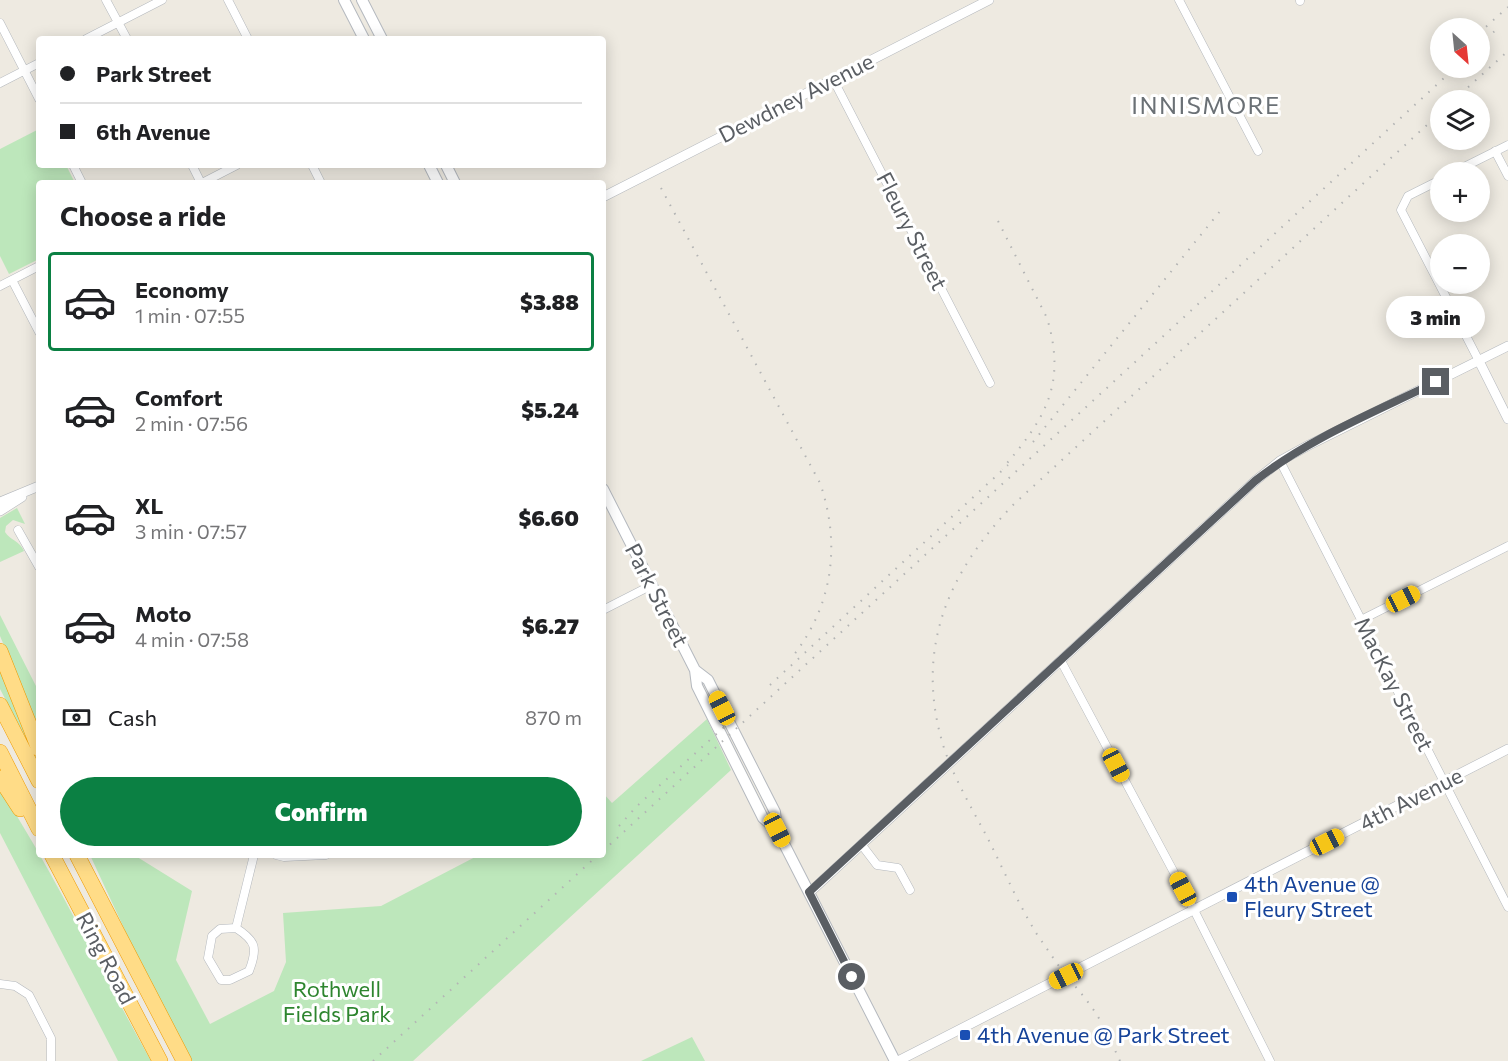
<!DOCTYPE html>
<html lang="en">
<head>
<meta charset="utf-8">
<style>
  body { margin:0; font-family:Commissioner,sans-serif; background:#f6f6f6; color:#202124; height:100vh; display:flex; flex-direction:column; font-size:22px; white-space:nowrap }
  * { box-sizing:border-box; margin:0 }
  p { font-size:20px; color:#757577 }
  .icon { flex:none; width:33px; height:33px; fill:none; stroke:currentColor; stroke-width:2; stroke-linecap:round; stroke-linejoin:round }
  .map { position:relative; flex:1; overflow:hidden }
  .panel { position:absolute; left:36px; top:180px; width:570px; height:678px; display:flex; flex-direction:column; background:#fff; border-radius:6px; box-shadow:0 3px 15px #0003 }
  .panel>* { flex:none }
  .hud { position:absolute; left:36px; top:36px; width:570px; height:132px; border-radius:6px; box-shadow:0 3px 15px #0003; display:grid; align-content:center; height:132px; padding:0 24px; background:#fff }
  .needle { width:39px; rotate:153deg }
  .buttons { position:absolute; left:1430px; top:18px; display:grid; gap:12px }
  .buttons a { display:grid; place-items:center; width:60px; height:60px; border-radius:50%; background:#fff; box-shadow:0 3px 15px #0003; font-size:30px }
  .end { position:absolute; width:27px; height:27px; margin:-14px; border:8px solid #5a5e63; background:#fff; box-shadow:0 0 0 3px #fff }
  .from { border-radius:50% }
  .bubble { position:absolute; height:42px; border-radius:21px; background:#fff; box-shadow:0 3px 15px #0003; font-size:20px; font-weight:800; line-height:42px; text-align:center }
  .car { position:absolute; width:18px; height:36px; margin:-18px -9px; border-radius:8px; box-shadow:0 0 4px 2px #0007; background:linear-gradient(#f5c518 24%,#345 0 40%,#f5c518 0 76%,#345 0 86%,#f5c518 0) }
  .hud b { display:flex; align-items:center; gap:21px; height:57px; font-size:22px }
  .hud b+b { border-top:2px solid #e0e0e0 }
  .hud i { width:15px; height:15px; background:#202124 }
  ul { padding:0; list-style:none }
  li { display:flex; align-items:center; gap:18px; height:99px; margin:0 12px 9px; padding:0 12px; border:3px solid transparent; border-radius:6px }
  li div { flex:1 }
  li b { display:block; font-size:22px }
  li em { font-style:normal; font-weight:800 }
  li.active { border-color:#0b8043 }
  li>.icon { width:54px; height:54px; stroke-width:1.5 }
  h2 { padding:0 24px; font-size:27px; line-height:72px }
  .pay { display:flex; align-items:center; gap:15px; height:66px; padding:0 24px; font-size:22px }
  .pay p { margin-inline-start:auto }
  .primary-button { display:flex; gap:12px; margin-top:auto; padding:12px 24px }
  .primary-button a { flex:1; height:69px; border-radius:36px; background:#0b8043; color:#fff; font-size:24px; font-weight:800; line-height:69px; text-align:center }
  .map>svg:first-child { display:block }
  .green { fill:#bde7bb }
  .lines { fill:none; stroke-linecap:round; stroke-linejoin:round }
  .minor-casing { stroke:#b4b8bd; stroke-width:9 }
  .tertiary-casing { stroke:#b4b8bd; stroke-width:10 }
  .secondary-casing { stroke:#b5b9bf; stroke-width:12 }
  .motorway-casing { stroke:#ef9b00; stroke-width:16 }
  .minor { stroke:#fff; stroke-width:8 }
  .tertiary { stroke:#fff; stroke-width:9 }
  .secondary { stroke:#fff; stroke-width:10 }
  .motorway { stroke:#ffdc87; stroke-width:15 }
  .rail { stroke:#b3b4b4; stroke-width:2; stroke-dasharray:1.5 8; stroke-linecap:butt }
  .route { stroke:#5a5e63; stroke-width:8 }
  .transit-dot { fill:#1a4fb4; stroke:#fff; stroke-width:2 }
  .labels { text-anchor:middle; stroke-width:6; stroke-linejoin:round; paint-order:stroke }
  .street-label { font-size:22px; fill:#5a5e63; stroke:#fff }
  .transit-label { font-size:22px; fill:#164399; stroke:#fff; text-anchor:start }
  .park-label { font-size:22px; fill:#2e852f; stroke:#fff }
  .neighbourhood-label { font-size:24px; letter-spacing:1.5px; fill:#6a7075; stroke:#fff }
</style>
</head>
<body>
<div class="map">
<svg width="1508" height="1061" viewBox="0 0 1508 1061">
  <rect width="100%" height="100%" fill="#eeeae1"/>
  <path class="green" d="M 39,129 L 39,165 L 66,165 L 75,183 L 39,183 L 39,259 L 9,274 L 0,256 L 0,149 Z
    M 17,508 L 25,524 L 13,520 L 6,526 L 5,532 C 10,540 20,541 24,551 L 0,562 L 0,518 Z
    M 0,615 L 39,692 L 39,729 L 0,636 Z
    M 0,661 L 38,757 L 36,758 L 0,689 Z
    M 707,719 L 731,770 L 413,1061 L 192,1061 L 148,980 L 90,855 L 134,855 L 192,891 L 176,960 L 210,1024 L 274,991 L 286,962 L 283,913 L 381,906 L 479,855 L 603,855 L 603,793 L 612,803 Z
    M 0,789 C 56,876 100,970 151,1061 L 118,1061 L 115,1055 L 0,833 Z
    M 692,1037 L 705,1061 L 641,1061 Z"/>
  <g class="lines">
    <g class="minor-casing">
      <path id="minor" d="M 106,0 L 127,39
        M 228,0 L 248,39
        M 1179,0 L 1258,151
        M 1300,0 L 1300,1
        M 0,23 L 39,99
        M 86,39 L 162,0
        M 833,79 L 990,383
        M 0,83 L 39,63
        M 1495,151 L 1508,176
        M 73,165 L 82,183
        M 192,165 L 201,183
        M 312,165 L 321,183
        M 1454,172 L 1508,145
        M 1440,180 L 1408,196 L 1401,210 L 1479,361
        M 202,183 L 237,165
        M 12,280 L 39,332
        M 0,286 L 39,266
        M 1280,461 L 1508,907
        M 18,530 L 39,567
        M 603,610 L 652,585
        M 1361,620 L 1508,546
        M 1061,661 L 1194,910 L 1270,1061
        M 861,844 L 877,865 L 898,868 L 910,890
        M 276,855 L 284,857 L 326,855
        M 236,928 C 256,941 258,948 249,971 L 230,980 L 221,980 L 208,958 L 212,936 L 220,929 Z
        M 236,928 L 254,855
        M 0,984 L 15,986 L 29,995 L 51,1038 L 51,1061"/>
    </g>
    <g class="tertiary-casing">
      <path id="tertiary" d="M 603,197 L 989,0
        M 1479,361 L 1508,419
        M 0,502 L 39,486
        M 0,511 L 22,497
        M 809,893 L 1255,481 L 1280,461 L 1309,445 L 1508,346
        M 898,1061 L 1508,749"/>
    </g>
    <g class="secondary-casing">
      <path id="secondary" d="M 344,0 L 364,39
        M 362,0 L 382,39
        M 429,165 L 438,183
        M 446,165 L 455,183
        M 603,489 L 695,670 L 697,686 L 763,818 L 777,830
        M 695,670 L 708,680 L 715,694 L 775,812 L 777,830 L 895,1061"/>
    </g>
    <g class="motorway-casing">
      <path id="motorway" d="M 0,651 L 39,749
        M 0,705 L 39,781
        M 0,752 L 39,829
        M 0,778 L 20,809
        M 52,855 L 160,1061
        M 77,855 L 184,1061"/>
    </g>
    <use href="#minor" class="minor"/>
    <use href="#tertiary" class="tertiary"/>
    <use href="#secondary" class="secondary"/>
    <use href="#motorway" class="motorway"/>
    <path class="rail" d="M 1479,33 L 1508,7
      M 1479,45 L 1497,29
      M 1454,100 L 1508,51
      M 661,188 L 820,483 C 841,544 833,605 793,656
      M 998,221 L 1047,318 C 1067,385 1045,419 1002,469
      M 1033,442 L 1221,210
      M 770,685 L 1008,465
      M 619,826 L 637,806 L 733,719
      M 603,851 L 1455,68
      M 373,1061 L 598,855
      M 1120,1061 C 1111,1042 1103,1022 1090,1005 C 1083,995 1075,986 1067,977 C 1057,964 1048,950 1038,936 C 1018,904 1003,868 986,835 C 971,807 954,778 944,748 C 914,652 946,574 1014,504 L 1440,113"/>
  </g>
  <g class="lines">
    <path class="route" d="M 852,977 L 809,892 L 1255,481 C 1309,438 1375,412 1436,382"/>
  </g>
  <g class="transit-dot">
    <rect x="1226" y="891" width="12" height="12" rx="3"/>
    <rect x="959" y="1029" width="12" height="12" rx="3"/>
  </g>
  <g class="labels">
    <g class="street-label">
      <text transform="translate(796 98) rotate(-27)" y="8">Dewdney Avenue</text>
      <text transform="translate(912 231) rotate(63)" y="8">Fleury Street</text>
      <text transform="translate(657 595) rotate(63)" y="8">Park Street</text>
      <text transform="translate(1394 684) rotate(63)" y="8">MacKay Street</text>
      <text transform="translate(1411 799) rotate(-27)" y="8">4th Avenue</text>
      <text transform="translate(106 958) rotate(62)" y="8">Ring Road</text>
    </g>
    <g class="transit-label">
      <text x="1244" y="892">4th Avenue @<tspan x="1244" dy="25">Fleury Street</tspan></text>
      <text x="977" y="1043">4th Avenue @ Park Street</text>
    </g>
    <g class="park-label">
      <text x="337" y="997">Rothwell<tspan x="337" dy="25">Fields Park</tspan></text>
    </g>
    <g class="neighbourhood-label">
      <text x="1206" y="114">INNISMORE</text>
    </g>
  </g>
</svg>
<div class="buttons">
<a><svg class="needle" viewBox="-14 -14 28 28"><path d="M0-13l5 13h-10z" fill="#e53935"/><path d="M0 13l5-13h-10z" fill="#757577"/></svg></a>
<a><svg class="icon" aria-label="layers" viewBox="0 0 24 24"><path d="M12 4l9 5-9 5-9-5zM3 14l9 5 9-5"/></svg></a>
<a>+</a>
<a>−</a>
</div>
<i class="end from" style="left:852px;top:977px"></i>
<i class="end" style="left:1436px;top:382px"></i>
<div class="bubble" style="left:1386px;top:296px;width:99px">3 min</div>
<i class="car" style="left:1403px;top:599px;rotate:63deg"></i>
<i class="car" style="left:722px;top:708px;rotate:333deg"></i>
<i class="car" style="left:1116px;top:765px;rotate:152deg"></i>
<i class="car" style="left:777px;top:830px;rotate:153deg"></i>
<i class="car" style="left:1327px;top:842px;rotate:63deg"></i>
<i class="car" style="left:1183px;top:889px;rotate:332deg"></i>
<i class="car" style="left:1066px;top:976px;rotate:244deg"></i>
<div class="hud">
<b><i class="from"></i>Park Street</b>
<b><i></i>6th Avenue</b>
</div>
<section class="panel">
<h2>Choose a ride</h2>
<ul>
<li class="active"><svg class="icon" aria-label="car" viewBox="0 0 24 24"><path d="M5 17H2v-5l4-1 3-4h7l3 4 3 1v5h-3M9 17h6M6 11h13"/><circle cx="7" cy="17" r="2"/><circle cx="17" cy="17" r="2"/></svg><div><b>Economy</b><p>1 min · 07:55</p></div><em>$3.88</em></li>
<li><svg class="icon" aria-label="car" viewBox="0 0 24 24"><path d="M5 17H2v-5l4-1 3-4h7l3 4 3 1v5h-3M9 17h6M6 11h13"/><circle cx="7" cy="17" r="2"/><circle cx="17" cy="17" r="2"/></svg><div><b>Comfort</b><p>2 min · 07:56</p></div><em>$5.24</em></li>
<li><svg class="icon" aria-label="car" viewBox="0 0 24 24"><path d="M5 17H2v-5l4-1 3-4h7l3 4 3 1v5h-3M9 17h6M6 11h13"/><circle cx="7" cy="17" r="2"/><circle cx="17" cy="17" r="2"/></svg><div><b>XL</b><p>3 min · 07:57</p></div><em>$6.60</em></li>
<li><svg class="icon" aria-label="car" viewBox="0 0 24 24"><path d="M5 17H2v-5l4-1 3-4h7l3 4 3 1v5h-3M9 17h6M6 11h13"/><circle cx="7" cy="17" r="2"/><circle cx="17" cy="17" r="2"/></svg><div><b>Moto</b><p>4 min · 07:58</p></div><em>$6.27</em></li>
</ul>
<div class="pay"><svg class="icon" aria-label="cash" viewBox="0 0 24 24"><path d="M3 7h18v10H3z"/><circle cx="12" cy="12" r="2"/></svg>Cash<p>870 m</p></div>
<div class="primary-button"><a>Confirm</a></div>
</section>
</div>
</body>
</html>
